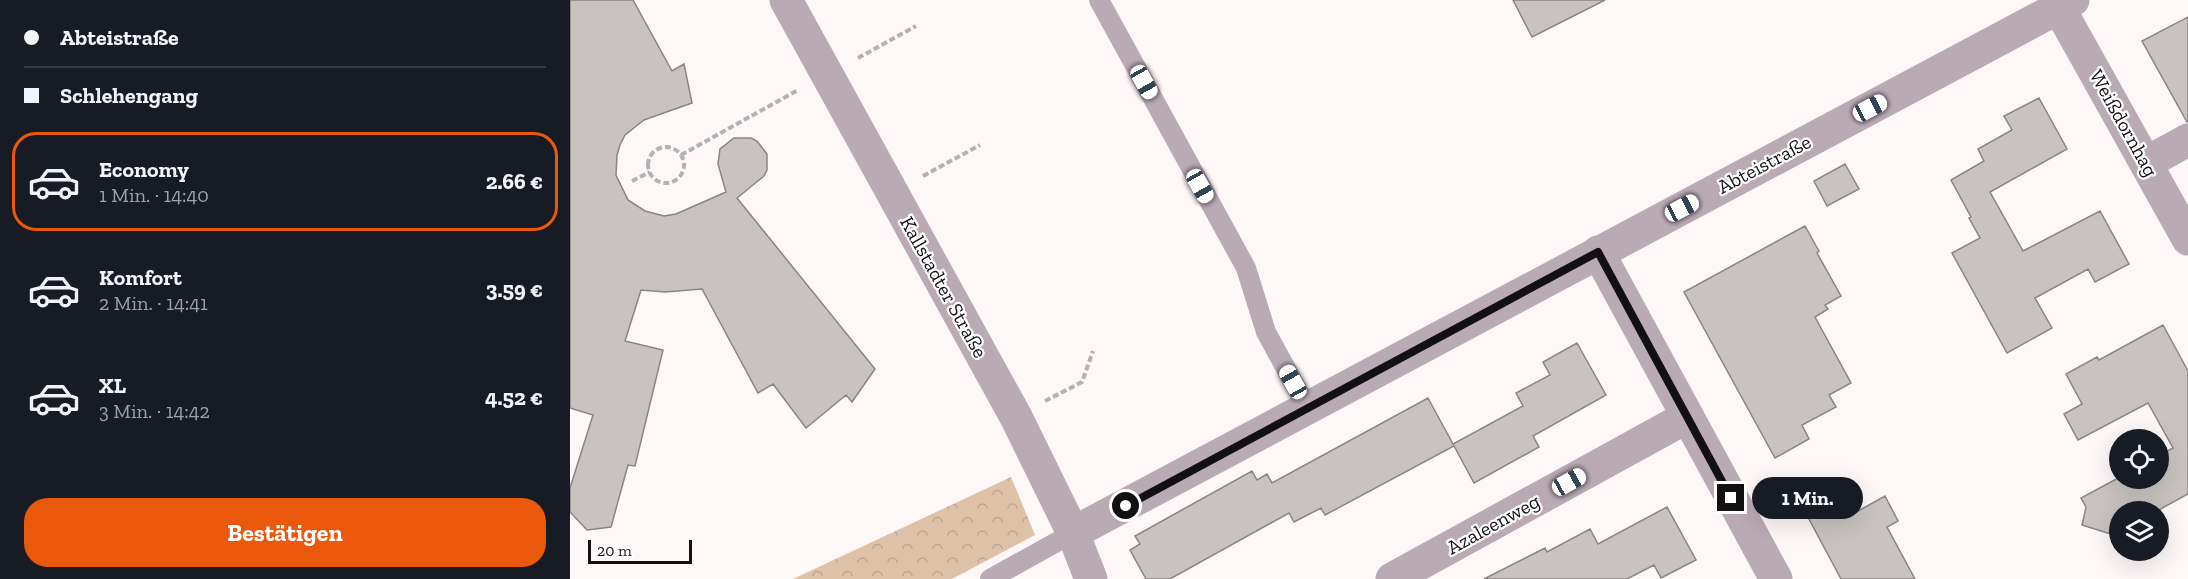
<!DOCTYPE html>
<html lang="de">
<head>
<meta charset="utf-8">
<style>
  body { margin:0; font-family:"Zilla Slab",serif; background:#242831; color:#f1f3f6; height:100vh; display:flex; flex-direction:column; font-size:22px; white-space:nowrap }
  * { box-sizing:border-box; margin:0 }
  p { font-size:20px; color:#9ea1a6 }
  .icon { flex:none; width:33px; height:33px; fill:none; stroke:currentColor; stroke-width:2; stroke-linecap:round; stroke-linejoin:round }
  .map { position:relative; flex:1; overflow:hidden }
  .panel { display:flex; flex-direction:column; background:#171b24; width:570px }
  .panel>* { flex:none }
  .guide { display:grid; align-content:center; height:132px; padding:0 24px; background:#171b24 }
  .controls { position:absolute; left:1539px; top:429px; display:grid; gap:12px }
  .controls a { display:grid; place-items:center; width:60px; height:60px; border-radius:50%; background:#171b24; box-shadow:0 6px 24px #0002; font-size:30px }
  .scale { position:absolute; left:18px; bottom:15px; width:104px; box-sizing:border-box; padding-left:6px; border:3px solid #121010; border-top:0; font-size:16px; line-height:21px; white-space:nowrap; color:#121010; -webkit-text-stroke:4px #fff; paint-order:stroke }
  .end { position:absolute; width:27px; height:27px; margin:-14px; border:8px solid #121010; background:#fff; box-shadow:0 0 0 3px #fff }
  .from { border-radius:50% }
  .bubble { position:absolute; height:42px; border-radius:21px; background:#171b24; box-shadow:0 6px 24px #0002; font-size:20px; font-weight:700; line-height:42px; text-align:center }
  .car { position:absolute; width:18px; height:36px; margin:-18px -9px; border-radius:8px; box-shadow:0 0 4px 2px #0007; background:linear-gradient(#fff 24%,#345 0 40%,#fff 0 76%,#345 0 86%,#fff 0) }
  .guide b { display:flex; align-items:center; gap:21px; height:57px; font-size:22px }
  .guide b+b { border-top:2px solid #363941 }
  .guide i { width:15px; height:15px; background:#f1f3f6 }
  ul { padding:0; list-style:none }
  li { display:flex; align-items:center; gap:18px; height:99px; margin:0 12px 9px; padding:0 12px; border:3px solid transparent; border-radius:24px }
  li div { flex:1 }
  li b { display:block; font-size:22px }
  li em { font-style:normal; font-weight:700 }
  li.active { border-color:#ea580c }
  li>.icon { width:54px; height:54px; stroke-width:1.5 }
  .button { display:flex; gap:12px; margin-top:auto; padding:12px 24px }
  .button a { flex:1; height:69px; border-radius:24px; background:#ea580c; color:#fff; font-size:24px; font-weight:700; line-height:69px; text-align:center }
  main { display:flex; flex:1; min-height:0 }
  .map>svg:first-child { display:block }
  .forest { fill:url(#forest-crowns) }
  .building { fill:#c8c3c1; stroke:#8a8583; stroke-width:1.5 }
  .lines { fill:none; stroke-linecap:round; stroke-linejoin:round }
  .path { stroke:#b5b0b1; stroke-width:4; stroke-dasharray:6 3; stroke-linecap:butt }
  .lane { stroke:#b9aab4; stroke-width:20 }
  .street { stroke:#b9aab4; stroke-width:33 }
  .route { stroke:#121010; stroke-width:8 }
  .labels { text-anchor:middle; stroke-width:4.5; stroke-linejoin:round; paint-order:stroke }
  .street-label { font-size:20px; fill:#121010; stroke:#fff }
</style>
</head>
<body>
<main>
<section class="panel">
<div class="guide">
<b><i class="from"></i>Abteistraße</b>
<b><i></i>Schlehengang</b>
</div>
<ul>
<li class="active"><svg class="icon" aria-label="car" viewBox="0 0 24 24"><path d="M5 17H2v-5l4-1 3-4h7l3 4 3 1v5h-3M9 17h6M6 11h13"/><circle cx="7" cy="17" r="2"/><circle cx="17" cy="17" r="2"/></svg><div><b>Economy</b><p>1 Min. · 14:40</p></div><em>2.66 €</em></li>
<li><svg class="icon" aria-label="car" viewBox="0 0 24 24"><path d="M5 17H2v-5l4-1 3-4h7l3 4 3 1v5h-3M9 17h6M6 11h13"/><circle cx="7" cy="17" r="2"/><circle cx="17" cy="17" r="2"/></svg><div><b>Komfort</b><p>2 Min. · 14:41</p></div><em>3.59 €</em></li>
<li><svg class="icon" aria-label="car" viewBox="0 0 24 24"><path d="M5 17H2v-5l4-1 3-4h7l3 4 3 1v5h-3M9 17h6M6 11h13"/><circle cx="7" cy="17" r="2"/><circle cx="17" cy="17" r="2"/></svg><div><b>XL</b><p>3 Min. · 14:42</p></div><em>4.52 €</em></li>
</ul>
<div class="button"><a>Bestätigen</a></div>
</section>
<div class="map">
<svg width="1618" height="579" viewBox="0 0 1618 579">
  <defs>
    <pattern id="forest-crowns" width="20" height="18" patternUnits="userSpaceOnUse" patternTransform="scale(1.5)"><rect width="20" height="18" fill="#dec2a8"/><path d="M2 6a3 3 0 1 1 6 0M12 15a3 3 0 1 1 6 0" fill="none" stroke="#bda690"/></pattern>
  </defs>
  <rect width="100%" height="100%" fill="#fdf7f8"/>
  <path class="forest" d="M 441,477 L 465,535 L 382,579 L 223,579 Z"/>
  <path class="building" d="M 0,0 L 63,0 L 102,71 L 114,64 L 122,103 L 74,120 L 55,135 L 50,145 L 47,155 L 46,175 L 58,200 L 75,211 L 94,216 L 106,214 L 156,192 L 148,164 L 150,149 L 164,138 L 181,138 L 187,141 L 197,154 L 197,170 L 194,176 L 167,198 L 305,369 L 282,402 L 276,395 L 236,428 L 203,384 L 188,393 L 132,289 L 95,292 L 71,290 L 55,341 L 93,350 L 65,466 L 58,465 L 41,527 L 17,530 L 0,512 L 0,488 L 23,415 L 0,408 Z
    M 943,0 L 1035,0 L 962,37 Z
    M 1618,17 L 1618,121 L 1617,122 L 1572,41 Z
    M 1469,98 L 1497,149 L 1420,192 L 1453,251 L 1530,211 L 1559,264 L 1525,282 L 1518,269 L 1465,298 L 1482,328 L 1437,353 L 1382,253 L 1410,238 L 1399,218 L 1401,217 L 1381,180 L 1414,161 L 1408,149 L 1442,130 L 1434,116 Z
    M 1275,164 L 1289,189 L 1257,206 L 1244,181 Z
    M 1235,226 L 1249,251 L 1247,253 L 1271,296 L 1255,305 L 1258,309 L 1245,317 L 1281,383 L 1259,395 L 1266,407 L 1232,425 L 1239,439 L 1205,458 L 1114,292 Z
    M 1593,325 L 1618,371 L 1618,494 L 1585,512 L 1550,512 L 1550,537 L 1512,525 L 1516,507 L 1511,498 L 1550,477 L 1550,478 L 1588,478 L 1588,456 L 1603,448 L 1578,403 L 1508,440 L 1494,414 L 1512,404 L 1496,374 L 1527,357 L 1529,360 Z
    M 1007,343 L 1036,395 L 963,436 L 969,447 L 904,483 L 883,444 L 953,406 L 946,393 L 980,375 L 973,362 Z
    M 858,398 L 884,446 L 755,515 L 751,508 L 724,522 L 719,513 L 600,579 L 576,579 L 560,550 L 570,544 L 565,536 L 682,471 L 687,480 L 697,474 L 702,483 Z
    M 1315,496 L 1328,521 L 1317,527 L 1345,579 L 1271,579 L 1239,519 L 1273,501 L 1281,515 Z
    M 1097,507 L 1126,560 L 1091,578 L 1084,565 L 1057,579 L 914,579 L 975,548 L 977,552 L 1020,529 L 1028,544 Z"/>
  <g class="lines">
    <path class="path" d="M 288,58 L 346,26
      M78 165a18 18 0 1 1 36 0a18 18 0 1 1-36 0Z
      M 111,155 L 228,90
      M 353,176 L 410,145
      M 62,181 L 80,172
      M 475,401 L 512,382 L 523,351"/>
    <path class="lane" d="M 529,0 L 676,268 L 696,332 L 738,409
      M 420,579 L 503,533"/>
    <path class="street" d="M 216,0 L 446,417 L 503,533 L 521,579
      M 1489,8 L 1618,239
      M 1576,163 L 1618,140
      M 1028,252 L 1206,579
      M 503,533 L 1503,0
      M 822,579 L 1117,417"/>
  </g>
  <g class="lines">
    <path class="route" d="M 556,506 L 1028,252 L 1161,498"/>
  </g>
  <g class="labels">
    <g class="street-label">
      <text transform="translate(1554 123) rotate(61)" y="7">Weißdornhag</text>
      <text transform="translate(1194 164) rotate(-28)" y="7">Abteistraße</text>
      <text transform="translate(374 287) rotate(61)" y="7">Kallstadter Straße</text>
      <text transform="translate(923 524) rotate(-29)" y="7">Azaleenweg</text>
    </g>
  </g>
</svg>
<div class="controls">
<a><svg class="icon" aria-label="locate" viewBox="0 0 24 24"><circle cx="12" cy="12" r="6"/><path d="M12 2v4M12 18v4M2 12h4M18 12h4"/></svg></a>
<a><svg class="icon" aria-label="layers" viewBox="0 0 24 24"><path d="M12 4l9 5-9 5-9-5zM3 14l9 5 9-5"/></svg></a>
</div>
<div class="scale">20 m</div>
<i class="end from" style="left:556px;top:506px"></i>
<i class="end" style="left:1161px;top:498px"></i>
<div class="bubble" style="left:1182px;top:477px;width:111px">1 Min.</div>
<i class="car" style="left:574px;top:82px;rotate:151deg"></i>
<i class="car" style="left:1300px;top:108px;rotate:62deg"></i>
<i class="car" style="left:630px;top:186px;rotate:151deg"></i>
<i class="car" style="left:1112px;top:208px;rotate:62deg"></i>
<i class="car" style="left:723px;top:382px;rotate:331deg"></i>
<i class="car" style="left:999px;top:482px;rotate:61deg"></i>
</div>
</main>
</body>
</html>
